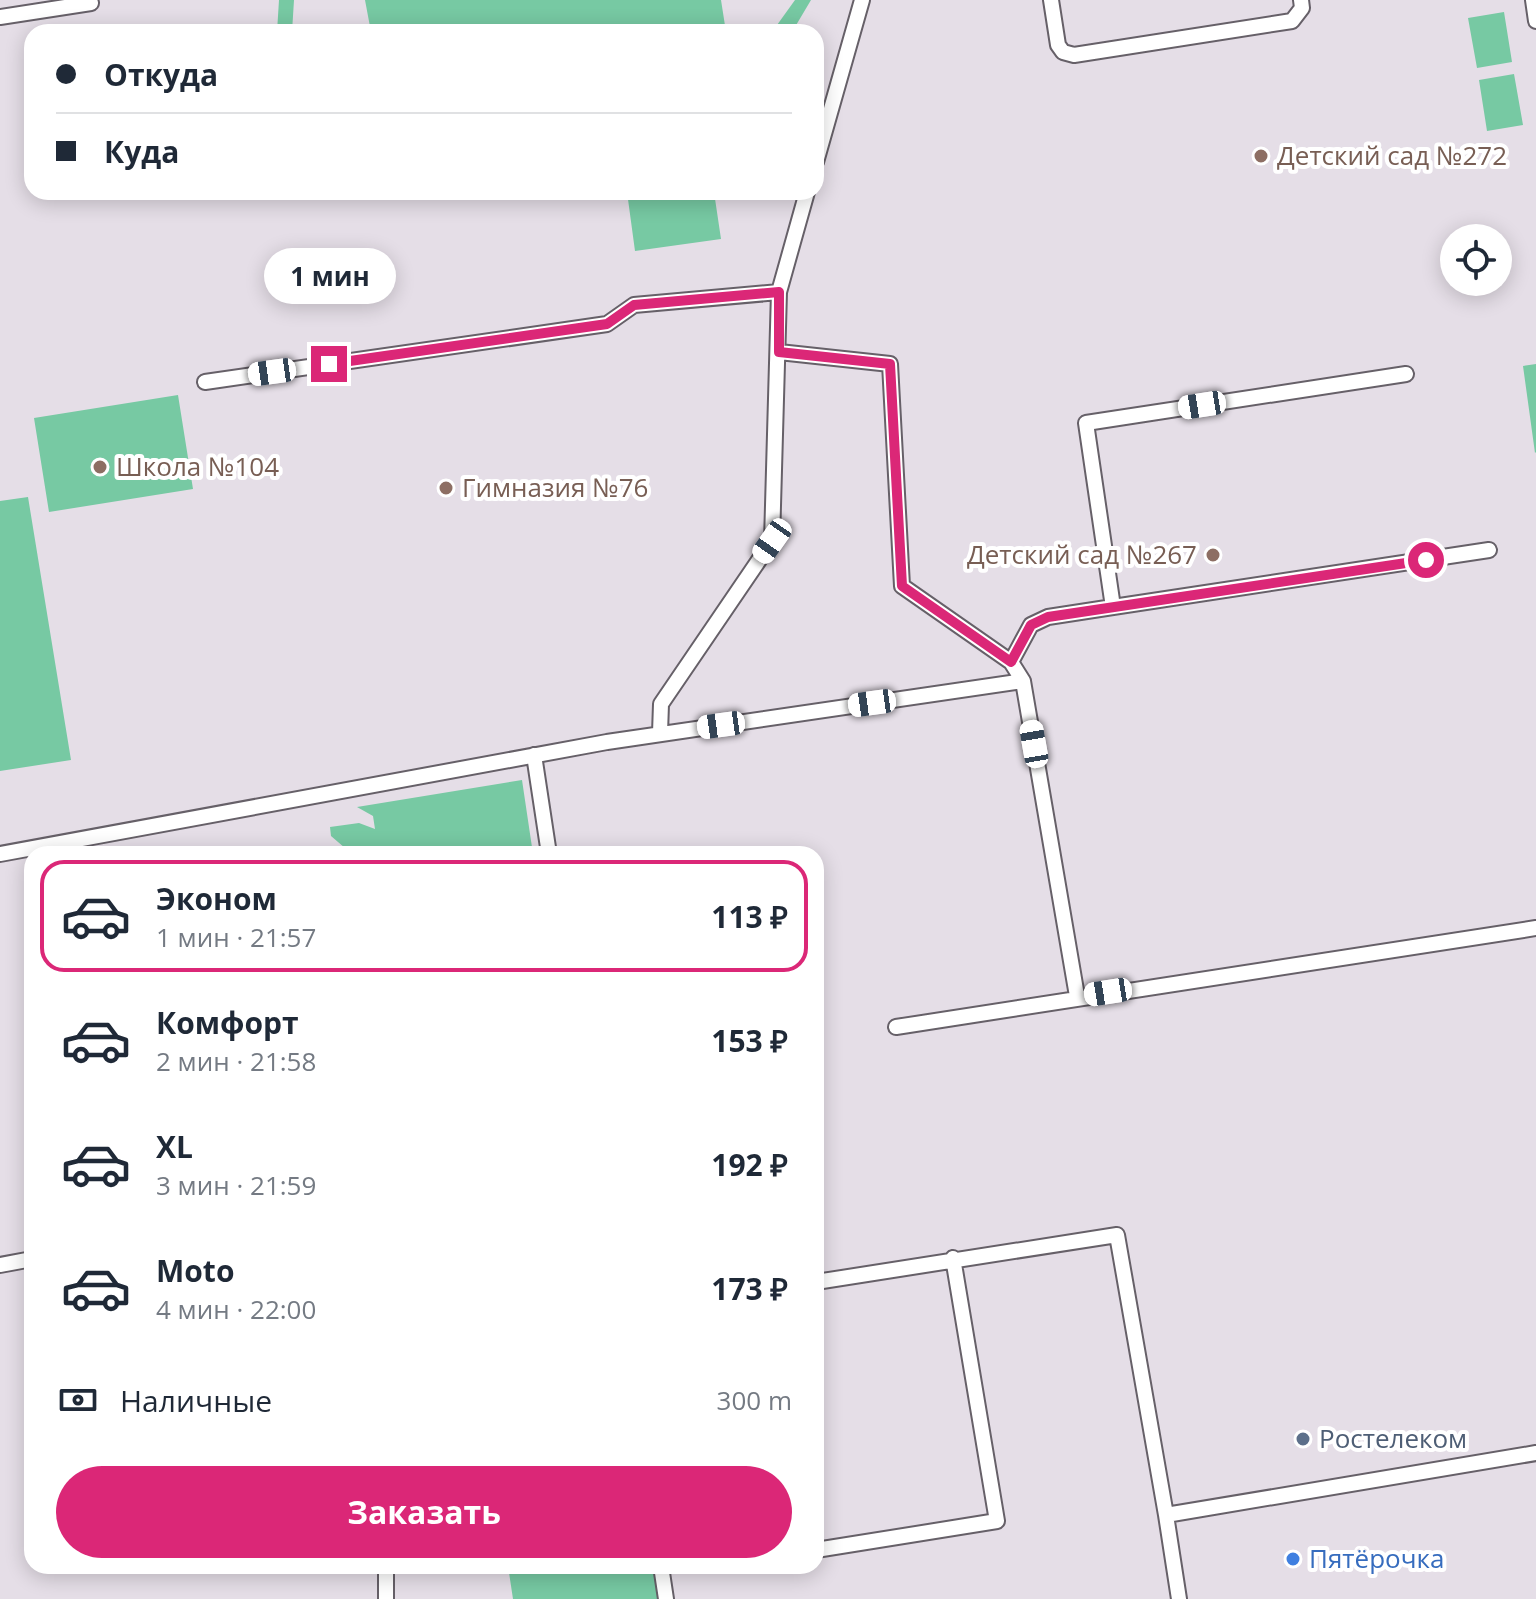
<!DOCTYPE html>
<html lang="ru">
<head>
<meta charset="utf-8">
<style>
  body { margin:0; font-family:"Open Sans",sans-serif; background:#f6f6f7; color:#1f2937; height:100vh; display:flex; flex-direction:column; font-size:30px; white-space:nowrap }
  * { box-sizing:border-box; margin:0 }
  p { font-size:26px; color:#747a83 }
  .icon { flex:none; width:44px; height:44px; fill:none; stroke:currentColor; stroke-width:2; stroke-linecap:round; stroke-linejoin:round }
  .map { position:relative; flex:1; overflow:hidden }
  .drawer { position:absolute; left:24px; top:846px; width:800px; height:728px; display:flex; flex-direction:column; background:#fff; border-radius:24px; box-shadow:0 4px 20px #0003 }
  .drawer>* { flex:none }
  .hud { position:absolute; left:24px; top:24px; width:800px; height:176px; border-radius:24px; box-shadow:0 4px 20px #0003; display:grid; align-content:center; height:176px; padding:0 32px; background:#fff }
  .buttons { position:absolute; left:1440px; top:224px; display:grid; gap:16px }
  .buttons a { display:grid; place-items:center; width:72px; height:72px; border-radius:50%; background:#fff; box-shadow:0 4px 20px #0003; font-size:40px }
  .end { position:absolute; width:36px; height:36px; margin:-18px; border:10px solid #db2777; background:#fff; box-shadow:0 0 0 4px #fff }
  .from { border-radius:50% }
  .bubble { position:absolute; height:56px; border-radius:28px; background:#fff; box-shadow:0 4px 20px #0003; font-size:26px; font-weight:700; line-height:56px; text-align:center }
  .car { position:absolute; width:24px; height:48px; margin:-24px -12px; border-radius:10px; box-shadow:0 0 6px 2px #0007; background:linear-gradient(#fff 24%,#345 0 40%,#fff 0 76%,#345 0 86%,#fff 0) }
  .hud b { display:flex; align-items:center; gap:28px; height:76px; font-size:30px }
  .hud b+b { border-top:2px solid #e0e1e3 }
  .hud i { width:20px; height:20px; background:#1f2937 }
  ul { padding:14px 0 0; list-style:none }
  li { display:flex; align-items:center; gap:24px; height:112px; margin:0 16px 12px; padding:0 16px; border:4px solid transparent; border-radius:24px }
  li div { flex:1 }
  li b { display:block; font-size:30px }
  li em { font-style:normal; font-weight:700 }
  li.on { border-color:#db2777 }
  li>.icon { width:72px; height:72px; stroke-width:1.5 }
  .pay { display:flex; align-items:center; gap:20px; height:88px; padding:0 32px; font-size:30px }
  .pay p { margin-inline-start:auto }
  .action { display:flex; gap:16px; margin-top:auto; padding:16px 32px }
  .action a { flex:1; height:92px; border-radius:48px; background:#db2777; color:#fff; font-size:32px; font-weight:700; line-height:92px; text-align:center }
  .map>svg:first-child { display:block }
  .green { fill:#77c9a3 }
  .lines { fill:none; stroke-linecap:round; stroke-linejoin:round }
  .lane-casing { stroke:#666068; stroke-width:18 }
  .lane { stroke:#fff; stroke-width:14 }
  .route { stroke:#db2777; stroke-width:10 }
  .education-dot { fill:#8d6e63; stroke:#fff; stroke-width:3 }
  .service-dot { fill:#5c6f8a; stroke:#fff; stroke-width:3 }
  .shop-dot { fill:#3f7fe0; stroke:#fff; stroke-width:3 }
  .labels { text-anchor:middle; stroke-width:8; stroke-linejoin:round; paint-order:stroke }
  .education-label { font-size:26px; fill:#785e54; stroke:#fff; text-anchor:start }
  .service-label { font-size:26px; fill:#4e5e75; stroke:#fff; text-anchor:start }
  .shop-label { font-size:26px; fill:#366cbe; stroke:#fff; text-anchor:start }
</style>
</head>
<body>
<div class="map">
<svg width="1536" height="1599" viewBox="0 0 1536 1599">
  <rect width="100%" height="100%" fill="#e5dee7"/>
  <path class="green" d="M 279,0 L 294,0 L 292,32 L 277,32 Z
    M 365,0 L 721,0 L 726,32 L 371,32 Z
    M 795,0 L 811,0 L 792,32 L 772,32 Z
    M 1504,12 L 1512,62 L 1477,68 L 1468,18 Z
    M 1514,74 L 1523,125 L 1487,131 L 1479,80 Z
    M 627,192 L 714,192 L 721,239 L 635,251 Z
    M 1536,364 L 1536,452 L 1535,453 L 1523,366 Z
    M 178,395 L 193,489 L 49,512 L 34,418 Z
    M 28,497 L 71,760 L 0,771 L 0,501 Z
    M 522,780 L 533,854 L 352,854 L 331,836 L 330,827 L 359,823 L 375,829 L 373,816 L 357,807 Z
    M 508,1566 L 656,1566 L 661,1599 L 513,1599 Z"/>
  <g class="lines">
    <g class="lane-casing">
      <path id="lane" d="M 1051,0 L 1058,45 L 1063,52 L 1074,55 L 1292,21 L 1302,8 L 1301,0
        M 1533,0 L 1536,21
        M 0,17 L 91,3
        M 816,162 L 862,0
        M 779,352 L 890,364 L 902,586 L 1011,662 L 1023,681
        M 205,382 L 607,324 L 634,305 L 779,292
        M 1113,607 L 1489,550
        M 1011,662 L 1031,625 L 1048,617 L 1113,607 L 1086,423 L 1406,374
        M 660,733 L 661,704 L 772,541 L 779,292 L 807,192
        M 534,755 L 549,854
        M 0,854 L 607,742 L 1023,681 L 1077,996
        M 896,1027 L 1536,928
        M 0,1265 L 32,1259
        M 816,1282 L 1117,1235 L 1166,1515
        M 816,1550 L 997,1521 L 953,1258
        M 386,1566 L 386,1599
        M 661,1566 L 666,1599
        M 1179,1599 L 1166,1515 L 1536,1453"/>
    </g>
    <use href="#lane" class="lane"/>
  </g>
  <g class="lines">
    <path class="route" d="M 329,364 L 607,324 L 634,305 L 779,292 L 779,352 L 890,364 L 902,586 L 1011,662 L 1031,625 L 1048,617 L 1426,560"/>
  </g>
  <g class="education-dot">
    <circle cx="1261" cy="156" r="8"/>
    <circle cx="100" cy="467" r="8"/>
    <circle cx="446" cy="488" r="8"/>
    <circle cx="1213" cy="555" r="8"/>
  </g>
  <circle class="service-dot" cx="1303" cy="1439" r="8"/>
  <circle class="shop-dot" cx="1293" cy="1559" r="8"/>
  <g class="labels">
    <g class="education-label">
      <text x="1277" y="165">Детский сад №272</text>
      <text x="116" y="476">Школа №104</text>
      <text x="462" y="497">Гимназия №76</text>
      <text x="1197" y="564" text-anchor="end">Детский сад №267</text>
    </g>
    <g class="service-label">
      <text x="1319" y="1448">Ростелеком</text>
    </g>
    <g class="shop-label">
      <text x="1309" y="1568">Пятёрочка</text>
    </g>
  </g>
</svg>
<div class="buttons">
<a><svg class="icon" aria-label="locate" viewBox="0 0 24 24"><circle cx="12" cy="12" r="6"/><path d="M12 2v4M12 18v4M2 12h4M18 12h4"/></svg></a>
</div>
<i class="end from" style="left:1426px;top:560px"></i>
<i class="end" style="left:329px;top:364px"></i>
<div class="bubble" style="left:264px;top:248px;width:132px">1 мин</div>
<i class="car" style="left:272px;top:372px;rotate:262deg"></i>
<i class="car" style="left:1202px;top:405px;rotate:261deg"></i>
<i class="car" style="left:772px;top:541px;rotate:215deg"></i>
<i class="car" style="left:872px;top:703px;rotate:262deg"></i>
<i class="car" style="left:721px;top:725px;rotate:262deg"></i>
<i class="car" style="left:1034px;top:744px;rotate:350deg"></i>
<i class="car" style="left:1108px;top:992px;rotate:261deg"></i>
<div class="hud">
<b><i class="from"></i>Откуда</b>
<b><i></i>Куда</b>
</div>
<section class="drawer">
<ul>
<li class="on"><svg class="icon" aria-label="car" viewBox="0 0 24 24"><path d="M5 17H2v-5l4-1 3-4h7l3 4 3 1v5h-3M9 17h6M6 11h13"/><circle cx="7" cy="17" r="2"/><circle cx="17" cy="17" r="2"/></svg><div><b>Эконом</b><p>1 мин · 21:57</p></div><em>113 ₽</em></li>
<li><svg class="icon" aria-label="car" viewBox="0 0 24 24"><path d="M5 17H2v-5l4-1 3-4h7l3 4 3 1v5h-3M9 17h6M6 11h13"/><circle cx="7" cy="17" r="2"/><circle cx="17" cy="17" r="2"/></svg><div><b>Комфорт</b><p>2 мин · 21:58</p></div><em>153 ₽</em></li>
<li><svg class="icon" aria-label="car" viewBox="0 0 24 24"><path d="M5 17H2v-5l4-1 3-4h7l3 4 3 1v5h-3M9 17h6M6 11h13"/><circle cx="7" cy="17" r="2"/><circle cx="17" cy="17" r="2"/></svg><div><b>XL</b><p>3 мин · 21:59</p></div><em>192 ₽</em></li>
<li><svg class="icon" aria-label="car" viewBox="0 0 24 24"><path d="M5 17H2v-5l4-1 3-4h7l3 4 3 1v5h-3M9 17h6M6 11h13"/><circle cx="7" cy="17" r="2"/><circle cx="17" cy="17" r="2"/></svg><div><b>Moto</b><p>4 мин · 22:00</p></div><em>173 ₽</em></li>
</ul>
<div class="pay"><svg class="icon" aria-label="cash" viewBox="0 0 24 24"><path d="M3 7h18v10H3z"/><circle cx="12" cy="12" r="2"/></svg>Наличные<p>300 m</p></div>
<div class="action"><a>Заказать</a></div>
</section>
</div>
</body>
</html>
